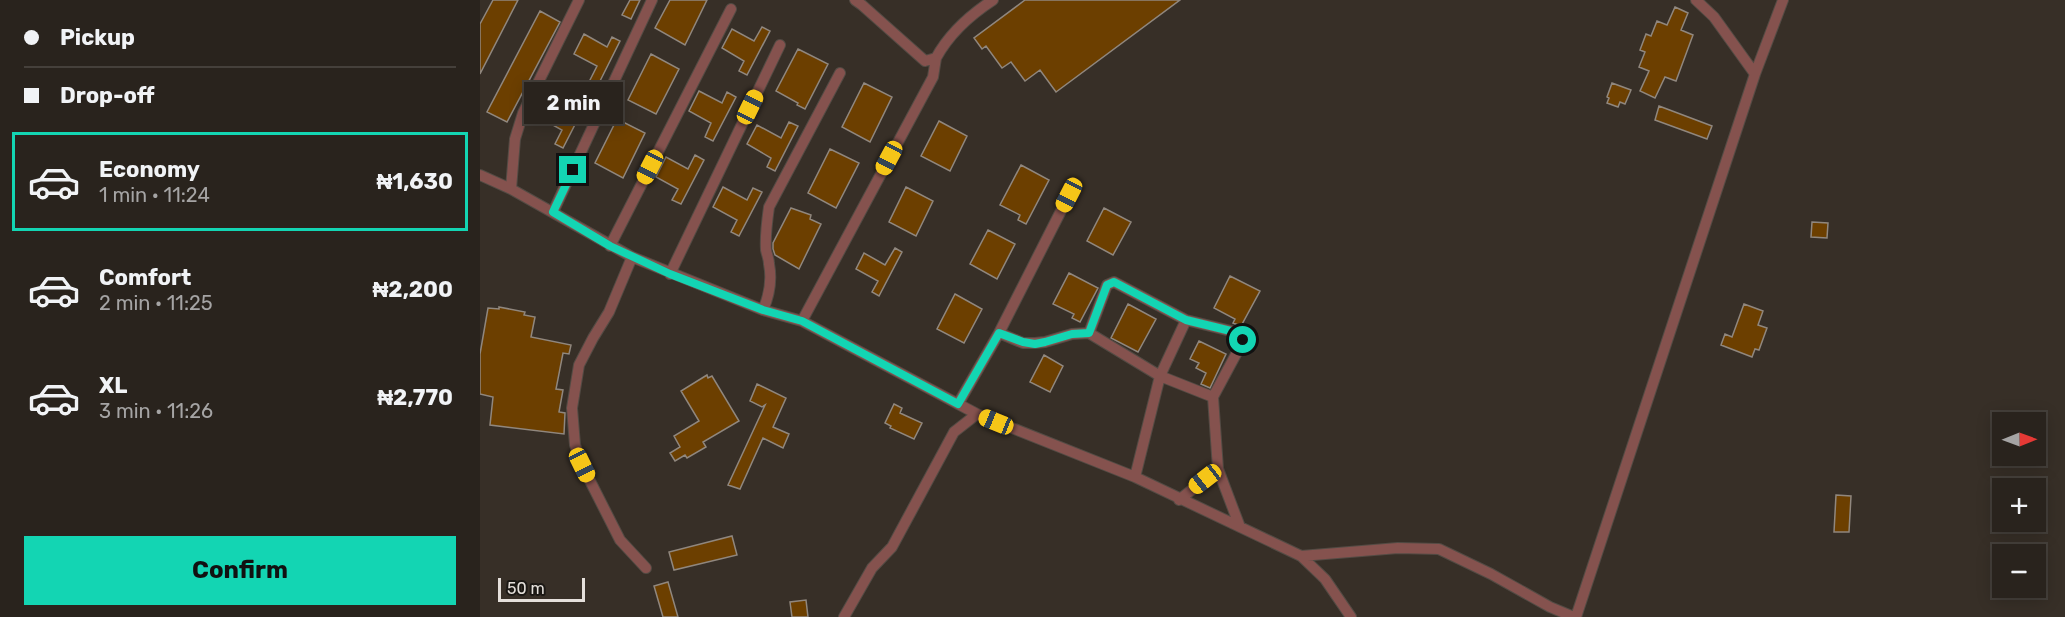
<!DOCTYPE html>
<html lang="en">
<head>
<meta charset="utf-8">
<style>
  body { margin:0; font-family:Rubik,sans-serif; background:#312b26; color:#f1f3f6; height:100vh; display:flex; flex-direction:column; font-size:22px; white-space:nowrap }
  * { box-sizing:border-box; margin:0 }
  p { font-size:20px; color:#a5a4a4 }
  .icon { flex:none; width:33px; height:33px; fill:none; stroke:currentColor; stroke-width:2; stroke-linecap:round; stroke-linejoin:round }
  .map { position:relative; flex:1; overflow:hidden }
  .drawer { display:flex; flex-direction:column; background:#29231d; width:480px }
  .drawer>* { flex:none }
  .hud { display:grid; align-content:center; height:132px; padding:0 24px; background:#29231d }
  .needle { width:39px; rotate:89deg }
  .buttons { position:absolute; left:1512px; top:412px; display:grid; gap:12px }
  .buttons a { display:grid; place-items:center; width:54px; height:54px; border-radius:0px; background:#29231d; box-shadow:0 3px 15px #0003,0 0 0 2px #45403b; font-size:30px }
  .scale { position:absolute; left:18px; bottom:15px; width:87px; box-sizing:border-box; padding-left:6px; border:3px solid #e5e0db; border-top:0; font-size:16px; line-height:21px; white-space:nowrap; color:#e5e0db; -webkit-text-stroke:4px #1b1814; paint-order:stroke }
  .end { position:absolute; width:27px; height:27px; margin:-14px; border:8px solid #13d5b3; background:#111; box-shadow:0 0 0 3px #111 }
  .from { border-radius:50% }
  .bubble { position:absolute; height:42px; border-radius:0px; background:#29231d; box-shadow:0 3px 15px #0003,0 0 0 2px #45403b; font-size:20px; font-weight:700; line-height:42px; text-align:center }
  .car { position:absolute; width:18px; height:36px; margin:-18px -9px; border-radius:8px; box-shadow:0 0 4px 2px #0007; background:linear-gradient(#f5c518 24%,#345 0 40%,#f5c518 0 76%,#345 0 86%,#f5c518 0) }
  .hud b { display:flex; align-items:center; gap:21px; height:57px; font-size:22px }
  .hud b+b { border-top:2px solid #45403b }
  .hud i { width:15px; height:15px; background:#f1f3f6 }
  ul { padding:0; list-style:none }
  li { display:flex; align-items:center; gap:18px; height:99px; margin:0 12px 9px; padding:0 12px; border:3px solid transparent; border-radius:0px }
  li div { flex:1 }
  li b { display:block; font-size:22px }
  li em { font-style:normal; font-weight:700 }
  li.selected { border-color:#13d5b3 }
  li>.icon { width:54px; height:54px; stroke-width:1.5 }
  .button { display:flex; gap:12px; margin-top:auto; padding:12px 24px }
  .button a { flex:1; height:69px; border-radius:0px; background:#13d5b3; color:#111; font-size:24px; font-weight:700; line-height:69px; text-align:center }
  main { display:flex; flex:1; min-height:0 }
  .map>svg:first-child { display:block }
  .building { fill:#6c3f00; stroke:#90877e; stroke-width:1.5 }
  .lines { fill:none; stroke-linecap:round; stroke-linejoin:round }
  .minor-casing { stroke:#534b44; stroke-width:12 }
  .minor { stroke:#85524e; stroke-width:10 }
  .route { stroke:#13d5b3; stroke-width:8 }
</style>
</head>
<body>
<main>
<section class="drawer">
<div class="hud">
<b><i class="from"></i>Pickup</b>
<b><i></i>Drop-off</b>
</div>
<ul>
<li class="selected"><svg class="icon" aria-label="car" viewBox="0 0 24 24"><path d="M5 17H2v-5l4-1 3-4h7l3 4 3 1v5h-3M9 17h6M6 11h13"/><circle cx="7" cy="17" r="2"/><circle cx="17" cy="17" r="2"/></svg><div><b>Economy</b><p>1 min · 11:24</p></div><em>₦1,630</em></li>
<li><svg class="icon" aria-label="car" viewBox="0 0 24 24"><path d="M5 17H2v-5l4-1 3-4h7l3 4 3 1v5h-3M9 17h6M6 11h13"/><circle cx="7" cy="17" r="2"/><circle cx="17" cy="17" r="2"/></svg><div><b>Comfort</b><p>2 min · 11:25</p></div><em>₦2,200</em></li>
<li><svg class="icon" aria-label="car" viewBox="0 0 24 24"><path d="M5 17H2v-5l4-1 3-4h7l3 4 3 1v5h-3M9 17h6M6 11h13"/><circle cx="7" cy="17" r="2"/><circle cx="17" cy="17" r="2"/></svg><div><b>XL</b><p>3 min · 11:26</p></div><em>₦2,770</em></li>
</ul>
<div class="button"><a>Confirm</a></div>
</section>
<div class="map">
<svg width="1585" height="617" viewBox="0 0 1585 617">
  <rect width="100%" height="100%" fill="#372f27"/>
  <path class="building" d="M 13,0 L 38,0 L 0,74 L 0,24 Z
    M 150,0 L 160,0 L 151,19 L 142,15 Z
    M 190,0 L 227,0 L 205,45 L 175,28 Z
    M 545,0 L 700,0 L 576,92 L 560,70 L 545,81 L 531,62 L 522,68 L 506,46 L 502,49 L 494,38 Z
    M 1195,7 L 1208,13 L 1201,30 L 1213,35 L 1196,81 L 1185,77 L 1175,98 L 1160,91 L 1169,71 L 1159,67 L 1165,52 L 1160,50 L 1166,34 L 1171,36 L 1177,21 L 1187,25 Z
    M 60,11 L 80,22 L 27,122 L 7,112 Z
    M 282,27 L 290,31 L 267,75 L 259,71 L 264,61 L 242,48 L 252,29 L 274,41 Z
    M 104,34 L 127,47 L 132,37 L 140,41 L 117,87 L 109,82 L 117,66 L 94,54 Z
    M 318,49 L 348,64 L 325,109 L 317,105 L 318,103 L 296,91 Z
    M 171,54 L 199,69 L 176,114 L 148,100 Z
    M 384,83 L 412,97 L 390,142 L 362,127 Z
    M 1132,83 L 1151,90 L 1145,104 L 1140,102 L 1138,107 L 1127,103 L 1129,98 L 1127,97 Z
    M 76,88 L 106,103 L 83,148 L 75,144 L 82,130 L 60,118 Z
    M 219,91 L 242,103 L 247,92 L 256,97 L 233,141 L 225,137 L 231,123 L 209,111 Z
    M 1179,106 L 1232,126 L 1227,139 L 1175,120 Z
    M 137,119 L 165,133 L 143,178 L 115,163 Z
    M 459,121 L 487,136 L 470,171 L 441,156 Z
    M 309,122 L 318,126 L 295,171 L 287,167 L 291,158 L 267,144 L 277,125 L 301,138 Z
    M 350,149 L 379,163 L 356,208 L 328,193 Z
    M 215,155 L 224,160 L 201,204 L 192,200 L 198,189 L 176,177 L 186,157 L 208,169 Z
    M 541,165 L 569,180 L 546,224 L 538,220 L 540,215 L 520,205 Z
    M 243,187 L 267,200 L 273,188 L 282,192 L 259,236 L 251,232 L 257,220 L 233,207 Z
    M 426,187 L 453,201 L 436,236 L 409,222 Z
    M 311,208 L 331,215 L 330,219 L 341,224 L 319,269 L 295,255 L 293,249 L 293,243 Z
    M 624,208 L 651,222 L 633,255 L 607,241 Z
    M 1332,222 L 1348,223 L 1347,238 L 1331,237 Z
    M 508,230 L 535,244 L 517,279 L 490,264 Z
    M 415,248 L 422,252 L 399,296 L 392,292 L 398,281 L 376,269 L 384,253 L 405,265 Z
    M 589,273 L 618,288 L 600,322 L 592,318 L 594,314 L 573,304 Z
    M 750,276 L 780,291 L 761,326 L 753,323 L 755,319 L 734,308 Z
    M 475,294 L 502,309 L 484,343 L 457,329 Z
    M 648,304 L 676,319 L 658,352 L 631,338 Z
    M 1264,304 L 1283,311 L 1278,325 L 1287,328 L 1279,350 L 1275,349 L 1272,357 L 1241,345 L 1245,334 L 1252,337 Z
    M 19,307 L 45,312 L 44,315 L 55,317 L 51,337 L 91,345 L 89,354 L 83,353 L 76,389 L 83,390 L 79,412 L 85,413 L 84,434 L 10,425 L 13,397 L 0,394 L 0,354 L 8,308 L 19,309 Z
    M 719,341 L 746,354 L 730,388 L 721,384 L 726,373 L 716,368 L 719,363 L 710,359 Z
    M 564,355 L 583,366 L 570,392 L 550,382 Z
    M 227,375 L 228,378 L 232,376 L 259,421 L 223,442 L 226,447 L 207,458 L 205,455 L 195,461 L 190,453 L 200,447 L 194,436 L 219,421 L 201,391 Z
    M 277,384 L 306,398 L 293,427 L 309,434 L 303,448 L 283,438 L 260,489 L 248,485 L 285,405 L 282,407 L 270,401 Z
    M 414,404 L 422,408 L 420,413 L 442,423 L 434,439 L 410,428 L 411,426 L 405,423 Z
    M 1356,495 L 1371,496 L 1369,532 L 1354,532 Z
    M 252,536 L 257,555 L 194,570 L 189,552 Z
    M 188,582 L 198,617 L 183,617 L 174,586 Z
    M 326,600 L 328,617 L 312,617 L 310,602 Z"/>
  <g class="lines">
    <g class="minor-casing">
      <path id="minor" d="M 1216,0 L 1234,17 L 1275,74
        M 456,58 C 469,34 490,15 513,0
        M 0,175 L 31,189 L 152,257 L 283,310 L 322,321 L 497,414 L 655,477 L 821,556 L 845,579 L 871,617
        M 31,189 L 35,139 L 43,113 L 99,0
        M 73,212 L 172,0
        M 130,246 L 251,9
        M 152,257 L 129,312 L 113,338 L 99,365 L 92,408 L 95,445 L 102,465 L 140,540 L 166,568
        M 190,274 L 300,45
        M 283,310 C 289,296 292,279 289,264 C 289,259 287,255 286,250 C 285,236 287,221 289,207 L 360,73
        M 322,321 L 453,77 L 456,58 L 445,61 L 382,5 L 375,0
        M 519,333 L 543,343 L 555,343 L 565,342 L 592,334 L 609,333
        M 733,397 L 680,376 L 609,333 L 627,285 L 634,282 L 706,320 L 759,333 L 763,337 L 762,343 L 733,397 L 738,469 L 760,527
        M 478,404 L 519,333 L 589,195
        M 655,477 L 680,376 L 706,320
        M 699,500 L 738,469
        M 821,556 L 918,548 L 959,549 L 1011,574 L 1070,607 L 1094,617
        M 364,617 L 392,568 L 412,547 L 474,432 L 497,414
        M 1096,617 L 1275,74 L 1303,0"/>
    </g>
    <use href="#minor" class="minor"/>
  </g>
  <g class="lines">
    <path class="route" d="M 93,170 L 73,212 L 130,246 L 190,274 L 283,310 L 322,321 L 478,404 L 519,333 L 543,342 L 555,344 L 565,342 L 592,334 L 609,333 L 627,285 L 634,282 L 706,320 L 759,333 L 763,340"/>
  </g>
</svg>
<div class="buttons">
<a><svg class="needle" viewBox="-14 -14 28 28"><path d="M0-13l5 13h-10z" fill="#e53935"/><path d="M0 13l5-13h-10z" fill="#a5a4a4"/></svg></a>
<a>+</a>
<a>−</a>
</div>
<div class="scale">50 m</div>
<i class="end from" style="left:763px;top:340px"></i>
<i class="end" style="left:93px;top:170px"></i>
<div class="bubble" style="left:44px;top:82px;width:99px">2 min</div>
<i class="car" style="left:270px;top:107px;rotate:26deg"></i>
<i class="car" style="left:409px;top:158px;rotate:208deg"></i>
<i class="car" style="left:170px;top:167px;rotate:207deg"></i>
<i class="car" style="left:589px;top:195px;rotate:207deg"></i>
<i class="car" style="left:516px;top:422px;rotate:292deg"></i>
<i class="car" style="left:102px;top:465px;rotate:154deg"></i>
<i class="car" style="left:725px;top:479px;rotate:232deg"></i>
</div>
</main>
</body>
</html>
